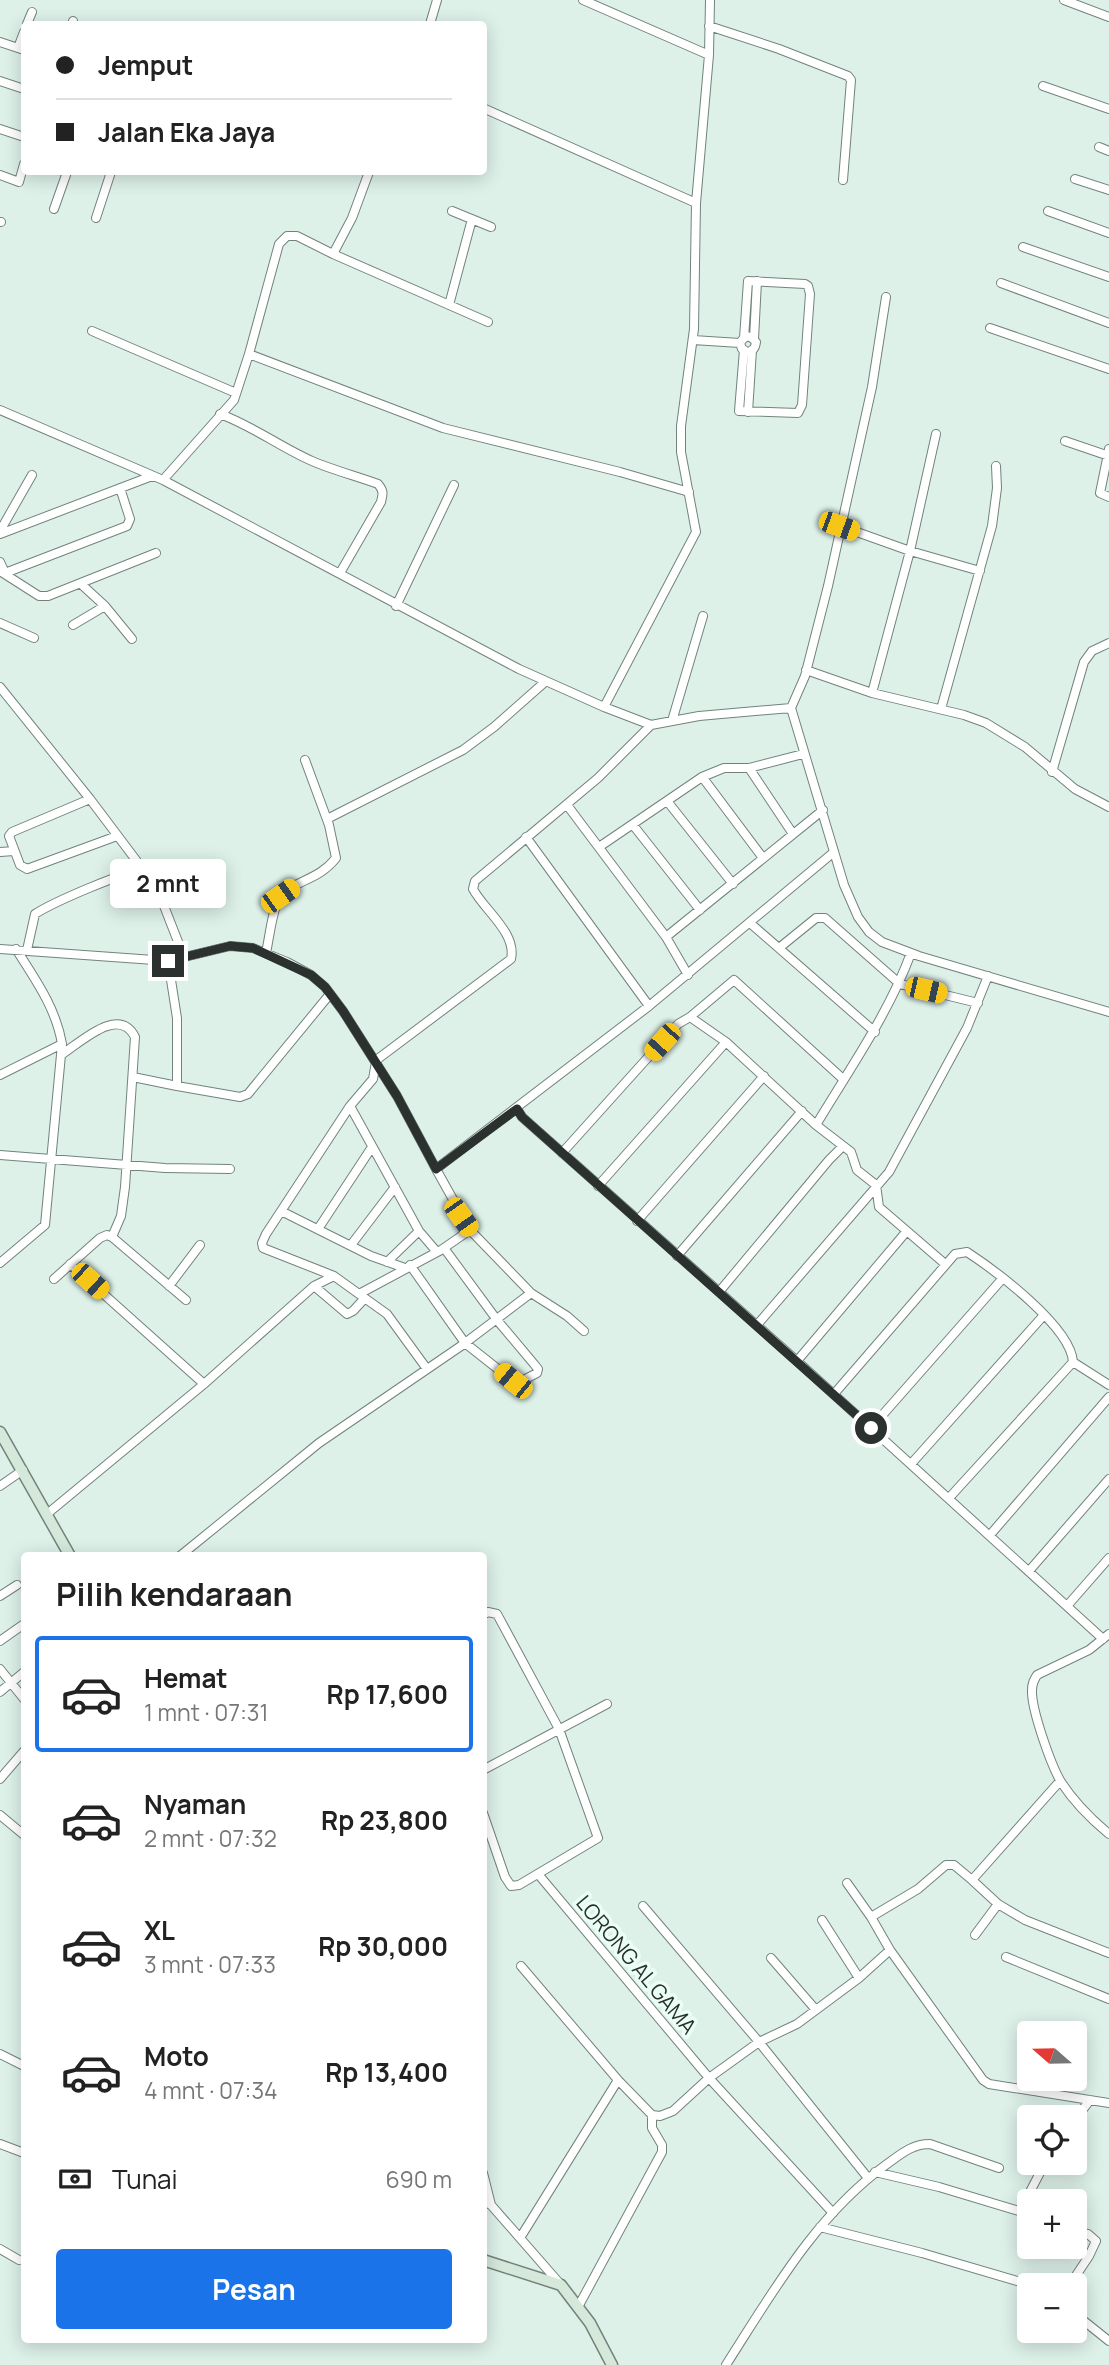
<!DOCTYPE html>
<html lang="id">
<head>
<meta charset="utf-8">
<style>
  body { margin:0; font-family:Manrope,sans-serif; background:#f6f6f6; color:#222; height:100vh; display:flex; flex-direction:column; font-size:26px; white-space:nowrap }
  * { box-sizing:border-box; margin:0 }
  p { font-size:23px; color:#767676 }
  .icon { flex:none; width:38px; height:38px; fill:none; stroke:currentColor; stroke-width:2; stroke-linecap:round; stroke-linejoin:round }
  .map { position:relative; flex:1; overflow:hidden }
  .drawer { position:absolute; left:21px; top:1552px; width:466px; height:791px; display:flex; flex-direction:column; background:#fff; border-radius:7px; box-shadow:0 4px 18px #0003 }
  .drawer>* { flex:none }
  .top-card { position:absolute; left:21px; top:21px; width:466px; height:154px; border-radius:7px; box-shadow:0 4px 18px #0003; display:grid; align-content:center; height:154px; padding:0 35px; background:#fff }
  .needle { width:46px; rotate:290deg }
  .fabs { position:absolute; left:1017px; top:2021px; display:grid; gap:14px }
  .fabs a { display:grid; place-items:center; width:70px; height:70px; border-radius:7px; background:#fff; box-shadow:0 4px 18px #0003; font-size:35px }
  .end { position:absolute; width:32px; height:32px; margin:-16px; border:9px solid #2a312e; background:#fff; box-shadow:0 0 0 4px #fff }
  .from { border-radius:50% }
  .bubble { position:absolute; height:49px; border-radius:7px; background:#fff; box-shadow:0 4px 18px #0003; font-size:23px; font-weight:700; line-height:49px; text-align:center }
  .car { position:absolute; width:21px; height:42px; margin:-21px -10px; border-radius:9px; box-shadow:0 0 5px 2px #0007; background:linear-gradient(#f5c518 24%,#345 0 40%,#f5c518 0 76%,#345 0 86%,#f5c518 0) }
  .top-card b { display:flex; align-items:center; gap:24px; height:66px; font-size:26px }
  .top-card b+b { border-top:2px solid #e0e0e0 }
  .top-card i { width:18px; height:18px; background:#222 }
  ul { padding:0; list-style:none }
  li { display:flex; align-items:center; gap:21px; height:116px; margin:0 14px 10px; padding:0 21px; border:4px solid transparent; border-radius:7px }
  li div { flex:1 }
  li b { display:block; font-size:26px }
  li em { font-style:normal; font-weight:700 }
  li.on { border-color:#1a73e8 }
  li>.icon { width:63px; height:63px; stroke-width:1.5 }
  h2 { padding:0 35px; font-size:32px; line-height:84px }
  .pay { display:flex; align-items:center; gap:18px; height:77px; padding:0 35px; font-size:26px }
  .pay p { margin-inline-start:auto }
  .primary-button { display:flex; gap:14px; margin-top:auto; padding:14px 35px }
  .primary-button a { flex:1; height:80px; border-radius:7px; background:#1a73e8; color:#fff; font-size:28px; font-weight:700; line-height:80px; text-align:center }
  .map>svg:first-child { display:block }
  .lines { fill:none; stroke-linecap:round; stroke-linejoin:round }
  .street-casing { stroke:#72837c; stroke-width:10 }
  .secondary-casing { stroke:#72837c; stroke-width:13 }
  .street { stroke:#fff; stroke-width:8 }
  .secondary { stroke:#d5e8da; stroke-width:10 }
  .route { stroke:#2a312e; stroke-width:9 }
  .labels { text-anchor:middle; stroke-width:7; stroke-linejoin:round; paint-order:stroke }
  .street-label { font-size:21px; fill:#2a312e; stroke:#ebfef6 }
</style>
</head>
<body>
<div class="map">
<svg width="1109" height="2365" viewBox="0 0 1109 2365">
  <rect width="100%" height="100%" fill="#ddf1e9"/>
  <g class="lines">
    <g class="street-casing">
      <path id="street" d="M 583,0 L 709,55
        M 710,0 L 709,55 L 696,203 L 694,329 L 681,426 L 681,452 L 696,532 L 604,707 L 651,725 L 699,716 L 791,708 L 844,885 L 858,917 L 869,932 L 882,942 L 919,956 L 1109,1012
        M 1064,0 L 1109,17
        M 27,24 L 32,12
        M 72,24 L 73,21
        M 430,24 L 437,0
        M 709,26 L 779,49 L 848,76 L 851,80 L 843,180
        M 0,42 L 24,50
        M 18,48 L 24,32
        M 0,81 L 24,89
        M 1043,86 L 1109,109
        M 483,108 L 696,203
        M 0,129 L 24,137
        M 1099,147 L 1109,151
        M 0,175 L 19,182 L 24,164
        M 1075,179 L 1109,190
        M 54,209 L 67,172
        M 452,211 L 491,227
        M 1048,211 L 1109,233
        M 96,218 L 111,172
        M 0,222 L 1,222
        M 1023,247 L 1109,277
        M 333,254 L 488,322
        M 1001,283 L 1109,323
        M 449,305 L 472,219
        M 990,328 L 1109,369
        M 92,331 L 236,393
        M 754,339 L 757,281
        M 693,340 L 740,343 L 743,339 L 747,336 L 752,338 L 756,342 C 755,349 753,351 746,352 L 742,349 L 740,343
        M 744,350 L 739,411 L 798,413 L 802,405 L 810,294 L 808,286 L 805,284 L 748,281 L 744,338
        M 249,354 L 443,428 L 620,472 L 689,492
        M 0,410 L 163,480 L 519,669 L 604,707
        M 748,412 L 752,350
        M 220,414 C 253,426 280,447 312,461 C 333,470 356,476 378,484 C 384,491 383,494 381,502 L 340,573
        M 1065,441 L 1109,456
        M 1109,449 L 1100,493 L 1109,497
        M 163,480 L 234,400 L 249,354 L 279,244 L 287,236 L 297,236 L 333,254 L 352,218 L 369,172
        M 840,526 L 910,551 L 980,571
        M 0,531 L 32,475
        M 0,534 L 152,476
        M 0,562 L 5,573 L 127,526 L 130,519 L 120,488
        M 3,573 L 39,596 L 48,596 L 156,553
        M 81,584 L 105,606 L 132,639
        M 396,606 L 454,485
        M 0,623 L 34,638
        M 73,625 L 105,606
        M 806,670 L 872,693 L 964,715 L 986,723 L 1025,747 L 1075,789 L 1109,807
        M 0,687 L 90,799
        M 872,693 L 910,551 L 936,434
        M 791,708 L 805,676 L 828,586 L 872,387 L 886,297
        M 941,709 L 992,526 L 997,488 L 996,466
        M 672,721 L 703,616
        M 749,768 L 793,834
        M 1052,772 L 1084,662 L 1092,651 L 1109,643
        M 703,778 L 763,858
        M 667,801 L 733,884
        M 567,805 L 666,937 L 688,975
        M 327,819 L 463,750 L 494,727 L 546,681
        M 633,825 L 700,910
        M 117,836 L 27,869 L 20,865 L 9,836 L 12,832 L 90,799 L 157,888 L 184,957
        M 526,837 L 649,1006
        M 599,847 L 702,777 L 724,768 L 749,768 L 803,754
        M 0,852 L 14,851
        M 750,923 L 875,1032
        M 666,937 L 823,810
        M 779,948 L 816,918 L 825,918 L 900,984 L 978,1003
        M 0,949 L 168,961 L 230,946 L 253,948 L 287,962 L 311,975 L 325,987 L 343,1011 L 397,1096 L 436,1169 L 649,1006 L 834,852
        M 27,950 L 35,914 C 52,903 126,870 143,871
        M 266,953 C 269,940 273,904 281,895 C 296,880 319,880 336,858 L 329,825 L 305,760
        M 168,961 L 177,1018 L 177,1086 L 240,1097 L 248,1094 L 330,994
        M 690,1017 L 734,980 L 843,1079
        M 61,1055 C 81,1042 119,1005 135,1037 L 125,1187 L 121,1216 L 112,1237
        M 0,1075 L 62,1044
        M 133,1077 L 177,1086
        M 350,1106 L 419,1231 L 437,1252
        M 517,1109 L 522,1117 L 797,1361 L 1103,1639
        M 816,1125 C 850,1068 888,1015 911,953
        M 562,1153 L 678,1024 L 690,1017 L 726,1042 L 816,1125 L 851,1152 L 857,1170 L 876,1185 L 879,1207 L 944,1263
        M 0,1155 L 165,1168 L 230,1169
        M 436,1169 L 470,1230 L 531,1293 L 567,1316 L 584,1331
        M 598,1186 L 726,1042
        M 281,1211 L 371,1256 L 405,1268
        M 637,1221 L 764,1076
        M 318,1229 L 372,1147
        M 351,1245 L 395,1187
        M 677,1256 L 802,1111
        M 387,1262 L 419,1231
        M 0,1263 L 45,1225 L 62,1044 C 56,1008 35,979 16,949
        M 70,1264 L 204,1384
        M 410,1265 L 465,1343 L 513,1381 L 518,1383 L 537,1373 L 538,1369 L 534,1364 L 497,1320 L 444,1248
        M 334,1276 L 263,1248 L 262,1243 L 266,1234 L 350,1106 L 373,1079 L 376,1062 L 379,1058 L 511,959 C 517,933 484,910 473,889 L 475,881 L 598,778 L 651,725
        M 54,1279 L 100,1238 L 107,1235 L 112,1237 L 186,1300
        M 169,1286 L 200,1245
        M 314,1286 L 347,1314 L 353,1311 L 364,1299
        M 719,1292 L 829,1160 L 843,1146
        M 359,1294 L 387,1314 L 427,1369
        M 757,1325 L 889,1172 L 967,1028 L 988,976
        M 797,1361 L 906,1232
        M 1073,1362 L 1109,1385
        M 834,1394 L 955,1254 L 967,1252 C 996,1271 1071,1327 1073,1362 L 949,1498
        M 871,1428 L 1003,1278
        M 911,1464 L 1044,1315
        M 0,1486 L 23,1470
        M 47,1514 L 204,1384 L 314,1286 L 334,1276 L 359,1294 L 441,1250 L 470,1230
        M 990,1535 L 1109,1397
        M 180,1556 L 319,1443 L 461,1346 L 531,1293
        M 1029,1571 L 1109,1479
        M 0,1596 L 17,1585
        M 1067,1606 L 1109,1558
        M 483,1615 L 488,1612 L 497,1614 L 559,1729 L 598,1838 L 519,1885 L 511,1886 L 505,1877 L 483,1813
        M 1109,1634 L 1089,1650 L 1037,1675 C 1034,1680 1032,1683 1032,1690 C 1031,1709 1051,1765 1061,1782 C 1074,1802 1091,1819 1109,1834
        M 0,1641 L 24,1624
        M 0,1669 L 24,1699
        M 0,1692 L 24,1672
        M 483,1770 L 607,1704
        M 0,1779 L 24,1751
        M 1060,1781 L 972,1880 L 998,1904 L 1025,1920 L 1109,1953
        M 0,1815 L 24,1835
        M 538,1874 L 709,2078 L 833,2213
        M 847,1883 L 871,1917 L 890,1950 L 983,2080 L 989,2084 L 1109,2103
        M 643,1906 L 759,2042 L 868,2178
        M 871,1917 L 918,1889 L 946,1865 L 954,1865 L 972,1880
        M 822,1920 L 859,1978
        M 975,1935 L 998,1904
        M 1006,1957 L 1109,1999
        M 771,1958 L 816,2010
        M 521,1966 L 618,2080 L 652,2115 L 660,2116 L 673,2111 L 709,2078 L 759,2042 L 797,2024 L 859,1978 L 890,1950
        M 0,2054 L 24,2066
        M 1074,2121 L 1090,2100
        M 0,2144 L 24,2153
        M 875,2172 L 939,2187 L 1029,2214
        M 483,2173 L 491,2205
        M 483,2201 L 491,2205 L 561,2285
        M 1020,2211 L 1045,2163
        M 820,2227 L 922,2253 L 1034,2286
        M 520,2238 L 618,2080
        M 0,2249 L 19,2260
        M 1069,2286 L 1089,2256 L 1096,2241 L 1088,2234 L 1074,2230
        M 578,2307 L 662,2152 L 662,2145 L 652,2128 L 652,2115
        M 1074,2313 L 1109,2341
        M 726,2365 C 772,2293 816,2215 887,2164 C 901,2154 912,2144 930,2144 L 999,2168"/>
    </g>
    <g class="secondary-casing">
      <path id="secondary" d="M 0,1432 L 70,1556
        M 483,2260 L 561,2285 L 590,2323 L 612,2365"/>
    </g>
    <use href="#street" class="street"/>
    <use href="#secondary" class="secondary"/>
  </g>
  <g class="lines">
    <path class="route" d="M 168,961 L 230,946 L 253,948 L 311,975 L 325,987 L 343,1011 L 397,1096 L 436,1169 L 517,1109 L 522,1117 L 871,1428"/>
  </g>
  <g class="labels">
    <g class="street-label">
      <text transform="translate(636 1965) rotate(50)" y="7">LORONG AL GAMA</text>
    </g>
  </g>
</svg>
<div class="fabs">
<a><svg class="needle" viewBox="-14 -14 28 28"><path d="M0-13l5 13h-10z" fill="#e53935"/><path d="M0 13l5-13h-10z" fill="#767676"/></svg></a>
<a><svg class="icon" aria-label="locate" viewBox="0 0 24 24"><circle cx="12" cy="12" r="6"/><path d="M12 2v4M12 18v4M2 12h4M18 12h4"/></svg></a>
<a>+</a>
<a>−</a>
</div>
<i class="end from" style="left:871px;top:1428px"></i>
<i class="end" style="left:168px;top:961px"></i>
<div class="bubble" style="left:110px;top:859px;width:116px">2 mnt</div>
<i class="car" style="left:839px;top:526px;rotate:110deg"></i>
<i class="car" style="left:280px;top:896px;rotate:55deg"></i>
<i class="car" style="left:926px;top:990px;rotate:103deg"></i>
<i class="car" style="left:662px;top:1042px;rotate:222deg"></i>
<i class="car" style="left:461px;top:1217px;rotate:145deg"></i>
<i class="car" style="left:90px;top:1281px;rotate:132deg"></i>
<i class="car" style="left:513px;top:1381px;rotate:309deg"></i>
<div class="top-card">
<b><i class="from"></i>Jemput</b>
<b><i></i>Jalan Eka Jaya</b>
</div>
<section class="drawer">
<h2>Pilih kendaraan</h2>
<ul>
<li class="on"><svg class="icon" aria-label="car" viewBox="0 0 24 24"><path d="M5 17H2v-5l4-1 3-4h7l3 4 3 1v5h-3M9 17h6M6 11h13"/><circle cx="7" cy="17" r="2"/><circle cx="17" cy="17" r="2"/></svg><div><b>Hemat</b><p>1 mnt · 07:31</p></div><em>Rp 17,600</em></li>
<li><svg class="icon" aria-label="car" viewBox="0 0 24 24"><path d="M5 17H2v-5l4-1 3-4h7l3 4 3 1v5h-3M9 17h6M6 11h13"/><circle cx="7" cy="17" r="2"/><circle cx="17" cy="17" r="2"/></svg><div><b>Nyaman</b><p>2 mnt · 07:32</p></div><em>Rp 23,800</em></li>
<li><svg class="icon" aria-label="car" viewBox="0 0 24 24"><path d="M5 17H2v-5l4-1 3-4h7l3 4 3 1v5h-3M9 17h6M6 11h13"/><circle cx="7" cy="17" r="2"/><circle cx="17" cy="17" r="2"/></svg><div><b>XL</b><p>3 mnt · 07:33</p></div><em>Rp 30,000</em></li>
<li><svg class="icon" aria-label="car" viewBox="0 0 24 24"><path d="M5 17H2v-5l4-1 3-4h7l3 4 3 1v5h-3M9 17h6M6 11h13"/><circle cx="7" cy="17" r="2"/><circle cx="17" cy="17" r="2"/></svg><div><b>Moto</b><p>4 mnt · 07:34</p></div><em>Rp 13,400</em></li>
</ul>
<div class="pay"><svg class="icon" aria-label="cash" viewBox="0 0 24 24"><path d="M3 7h18v10H3z"/><circle cx="12" cy="12" r="2"/></svg>Tunai<p>690 m</p></div>
<div class="primary-button"><a>Pesan</a></div>
</section>
</div>
</body>
</html>
